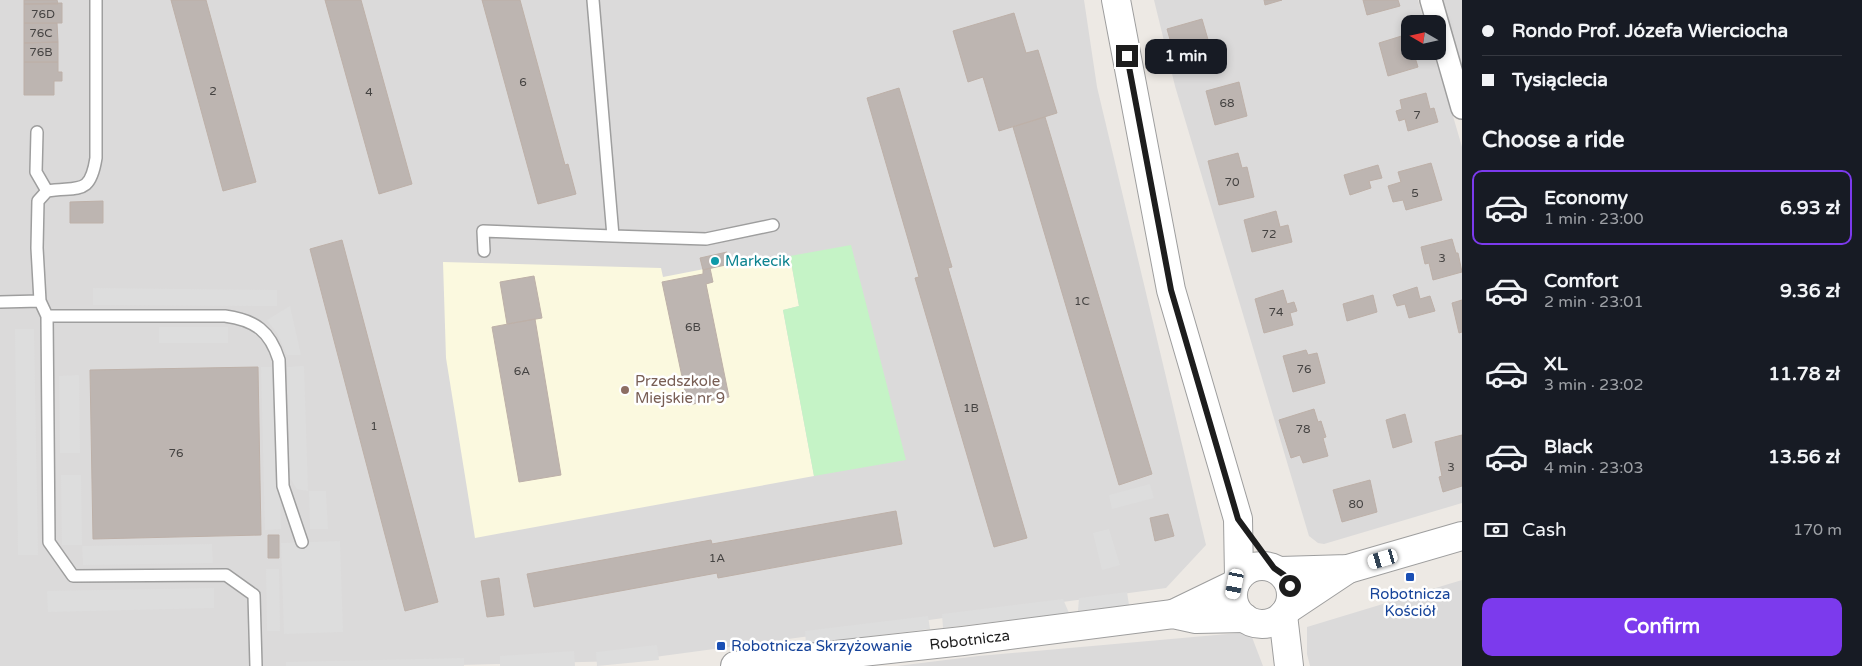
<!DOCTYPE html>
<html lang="en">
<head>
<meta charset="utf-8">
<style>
  body { margin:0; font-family:"Varela Round",sans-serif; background:#20242c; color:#f1f3f6; height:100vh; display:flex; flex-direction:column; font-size:19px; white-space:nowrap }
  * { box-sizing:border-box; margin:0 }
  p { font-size:16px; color:#9ea1a6 }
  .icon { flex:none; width:28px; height:28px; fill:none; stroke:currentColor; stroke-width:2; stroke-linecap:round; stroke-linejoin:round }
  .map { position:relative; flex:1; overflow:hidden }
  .panel { display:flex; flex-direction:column; background:#171b24; width:400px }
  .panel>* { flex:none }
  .guide { display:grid; align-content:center; height:110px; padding:0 20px; background:#171b24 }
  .needle { width:32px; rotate:279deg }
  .fabs { position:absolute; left:1401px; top:15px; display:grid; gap:10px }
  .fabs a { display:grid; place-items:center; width:45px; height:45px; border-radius:10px; background:#171b24; box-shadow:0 2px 8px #0003; font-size:25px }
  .end { position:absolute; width:22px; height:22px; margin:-11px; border:6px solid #1d1d1d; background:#fff; box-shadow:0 0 0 2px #fff }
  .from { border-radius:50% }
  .bubble { position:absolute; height:35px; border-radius:10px; background:#171b24; box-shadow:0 2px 8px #0003; font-size:16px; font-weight:700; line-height:35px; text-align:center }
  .car { position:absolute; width:15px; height:30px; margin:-15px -8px; border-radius:6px; box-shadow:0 0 4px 1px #0007; background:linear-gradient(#fff 24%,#345 0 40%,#fff 0 76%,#345 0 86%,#fff 0) }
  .guide b { display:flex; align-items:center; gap:18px; height:48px; font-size:19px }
  .guide b+b { border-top:1px solid #363941 }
  .guide i { width:12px; height:12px; background:#f1f3f6 }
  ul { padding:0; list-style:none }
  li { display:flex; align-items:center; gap:15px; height:75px; margin:0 10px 8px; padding:0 10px; border:2px solid transparent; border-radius:10px }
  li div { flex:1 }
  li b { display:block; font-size:19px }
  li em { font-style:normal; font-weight:700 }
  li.active { border-color:#7c3aed }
  li>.icon { width:45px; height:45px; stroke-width:1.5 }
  h2 { padding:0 20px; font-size:22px; line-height:60px }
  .pay { display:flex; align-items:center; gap:12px; height:55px; padding:0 20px; font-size:19px }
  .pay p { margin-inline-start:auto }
  .cta { display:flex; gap:10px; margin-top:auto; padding:10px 20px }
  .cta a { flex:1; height:58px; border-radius:10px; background:#7c3aed; color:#fff; font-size:20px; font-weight:700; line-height:58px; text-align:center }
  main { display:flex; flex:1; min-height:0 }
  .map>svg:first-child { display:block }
  .residential { fill:#dbdada }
  .education { fill:#fbf9df }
  .park { fill:#c5f3c6 }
  .parking { fill:#ddd }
  .building { fill:#bdb5b1; stroke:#bdb0a8 }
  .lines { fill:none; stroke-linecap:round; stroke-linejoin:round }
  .service-casing { stroke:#9e9e9e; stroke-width:14 }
  .minor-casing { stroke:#9e9e9e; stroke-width:24 }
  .tertiary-casing { stroke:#9e9e9e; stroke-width:30 }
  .service { stroke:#fff; stroke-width:11 }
  .minor { stroke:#fff; stroke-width:21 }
  .tertiary { stroke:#fff; stroke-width:28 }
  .route { stroke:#1d1d1d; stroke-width:6 }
  .culture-dot { fill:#0f9aa8; stroke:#fff; stroke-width:2 }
  .education-dot { fill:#8d6e63; stroke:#fff; stroke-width:2 }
  .transit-dot { fill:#1a4fb4; stroke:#fff; stroke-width:2 }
  .labels { text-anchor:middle; stroke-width:5; stroke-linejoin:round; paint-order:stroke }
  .number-label { font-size:12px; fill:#454342 }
  .culture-label { font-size:15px; fill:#0d838f; stroke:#fff; text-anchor:start }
  .education-label { font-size:15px; fill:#785e54; stroke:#fff; text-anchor:start }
  .transit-label { font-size:15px; fill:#164399; stroke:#fff }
  .street-label { font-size:15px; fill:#1d1d1d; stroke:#fff }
</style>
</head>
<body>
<main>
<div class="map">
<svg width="1462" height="666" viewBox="0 0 1462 666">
  <rect width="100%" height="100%" fill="#ede9e4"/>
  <path class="residential" d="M 0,0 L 1084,0 L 1097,87 L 1206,545 L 1166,588 L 625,661 L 417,666 L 0,666 Z
    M 1154,0 L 1418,0 L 1425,24 L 1410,24 L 1410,51 L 1434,51 L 1462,147 L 1462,503 L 1324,544 L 1318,543 L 1309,536 L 1175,86 Z
    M 1440,0 L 1462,0 L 1462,71 Z
    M 1462,580 L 1462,666 L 1310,666 L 1307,654 L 1307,627 Z
    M 1250,632 L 1263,666 L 897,666 L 978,656 Z"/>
  <path class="education" d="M 790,256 L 799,306 L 783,310 L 814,476 L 475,538 L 446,358 L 443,262 L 661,268 L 663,277 L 730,264 Z"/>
  <path class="park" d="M 851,245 L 906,460 L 814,476 L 783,310 L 799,306 L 790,256 Z"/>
  <path class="parking" d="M 93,288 L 277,290 L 277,306 L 93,305 Z
    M 290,306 L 301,355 L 287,355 L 277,333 L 267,320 Z
    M 159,327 L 228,327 L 228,343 L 159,343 Z
    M 15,329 L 34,329 L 38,555 L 18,555 Z
    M 304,366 L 308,491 L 297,489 L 290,478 L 287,367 Z
    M 261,367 L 277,367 L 281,529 L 265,530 Z
    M 79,375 L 80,453 L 60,453 L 59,376 Z
    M 61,475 L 81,475 L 82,545 L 62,545 Z
    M 1150,484 L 1154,498 L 1112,509 L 1109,495 Z
    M 309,491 L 326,491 L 328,529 L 310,529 Z
    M 1109,529 L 1120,565 L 1102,570 L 1093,533 Z
    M 340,541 L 343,632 L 284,634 L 281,543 Z
    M 212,544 L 213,563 L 83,565 L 82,546 Z
    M 266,569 L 279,569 L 280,631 L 267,631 Z
    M 214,588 L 214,608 L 48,612 L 47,591 Z
    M 1127,592 L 1129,605 L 1078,611 L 1079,598 Z
    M 1063,599 L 1069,613 L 943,628 L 942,614 Z
    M 928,616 L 930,629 L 806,644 L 805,631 Z
    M 657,645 L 659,660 L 597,666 L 596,652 Z
    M 574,651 L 575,666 L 500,666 L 500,656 Z
    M 464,658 L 464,666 L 286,666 L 286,662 Z"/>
  <path class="building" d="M 24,0 L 57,0 L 58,4 L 24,4 Z
    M 171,0 L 206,0 L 256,182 L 223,191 Z
    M 325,0 L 361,0 L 412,184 L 379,194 Z
    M 482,0 L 520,0 L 565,165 L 568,164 L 576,194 L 538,204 Z
    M 1264,0 L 1282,0 L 1265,5 Z
    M 1363,0 L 1398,0 L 1400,6 L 1367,15 Z
    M 62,3 L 62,23 L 24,23 L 24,4 Z
    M 1014,13 L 1026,53 L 1038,50 L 1057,113 L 999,131 L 983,77 L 968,82 L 953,31 Z
    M 1202,19 L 1211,50 L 1176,60 L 1167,29 Z
    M 24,23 L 57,23 L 58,42 L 24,43 Z
    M 1408,34 L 1410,51 L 1413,51 L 1418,67 L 1388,76 L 1379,43 Z
    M 58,42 L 58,62 L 24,62 L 24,43 Z
    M 24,62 L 58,62 L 58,72 L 62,72 L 62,81 L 54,81 L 54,95 L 24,95 Z
    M 1239,82 L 1247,116 L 1215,125 L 1206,91 Z
    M 899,88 L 952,267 L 948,268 L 1027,538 L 994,547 L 915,278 L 919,277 L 867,98 Z
    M 1426,93 L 1430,109 L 1434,108 L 1438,122 L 1408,131 L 1405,119 L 1399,121 L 1396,111 L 1402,109 L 1400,100 Z
    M 1045,117 L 1152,474 L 1119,485 L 1013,127 Z
    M 1238,153 L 1242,168 L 1247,167 L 1254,197 L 1219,205 L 1208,161 Z
    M 1431,163 L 1442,200 L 1406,210 L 1403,200 L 1393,202 L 1388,186 L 1401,182 L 1398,172 Z
    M 1378,165 L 1382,178 L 1369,181 L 1371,188 L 1350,195 L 1344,175 Z
    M 103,201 L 103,223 L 70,223 L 70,202 Z
    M 1276,211 L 1280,227 L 1288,225 L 1292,242 L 1252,252 L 1244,220 Z
    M 1452,239 L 1456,253 L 1458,253 L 1462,272 L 1433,280 L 1429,263 L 1425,264 L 1421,247 Z
    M 342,240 L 438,602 L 405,611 L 310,249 Z
    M 727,252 L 730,264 L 703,270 L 700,258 Z
    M 710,268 L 713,282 L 706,284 L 729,397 L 688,405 L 662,282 L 703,274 L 703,270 Z
    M 534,276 L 542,318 L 507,324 L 500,282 Z
    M 1417,287 L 1420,299 L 1430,296 L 1435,311 L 1409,318 L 1405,304 L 1397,306 L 1393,295 Z
    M 1283,290 L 1287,304 L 1294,302 L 1297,311 L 1290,313 L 1293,325 L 1264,333 L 1255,299 Z
    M 1373,295 L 1377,312 L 1347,321 L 1343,304 Z
    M 1462,300 L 1462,332 L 1459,333 L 1452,303 Z
    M 535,319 L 561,475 L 519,482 L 492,327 Z
    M 1306,350 L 1308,355 L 1317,353 L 1325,383 L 1293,392 L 1283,356 Z
    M 258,367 L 261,535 L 93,539 L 90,370 Z
    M 1314,409 L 1318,422 L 1321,421 L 1326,437 L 1323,438 L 1328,456 L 1303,463 L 1300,455 L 1291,458 L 1279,420 Z
    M 1405,414 L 1412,442 L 1393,448 L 1386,420 Z
    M 1462,435 L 1462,486 L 1443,492 L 1439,477 L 1442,476 L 1435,442 Z
    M 1370,480 L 1377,512 L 1342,522 L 1333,490 Z
    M 896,511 L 902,544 L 718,578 L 717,573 L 534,607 L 527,574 L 711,540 L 712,544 Z
    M 1168,514 L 1174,536 L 1155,541 L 1150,518 Z
    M 268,535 L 279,535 L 279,558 L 268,558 Z
    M 499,578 L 504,615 L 487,617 L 481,581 Z"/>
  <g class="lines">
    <g class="service-casing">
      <path id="service" d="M 96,0 L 96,158 C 90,196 79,186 47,191 L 38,201 L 37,248 L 40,301 L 47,316 L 49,542 L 73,576 L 226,575 L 254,595 L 256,666
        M 37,132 L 36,172 L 47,191
        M 613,236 L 706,239 L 773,225
        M 484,251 L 483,231 L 613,236 L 593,0
        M 0,302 L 40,301
        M 47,316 L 225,316 C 255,320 270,331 279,360 L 283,486 L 302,542"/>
    </g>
    <g class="minor-casing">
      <path id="minor" d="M 1431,0 L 1462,108"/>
    </g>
    <g class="tertiary-casing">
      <g id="tertiary">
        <path d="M 1116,0 L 1171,290 L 1238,519 L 1239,577"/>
        <circle cx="1262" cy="595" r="29"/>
        <path d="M 1280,571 L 1348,569 L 1462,536"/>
        <path d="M 1288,609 L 1348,569"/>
        <path d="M 1173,614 L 1235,584"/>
        <path d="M 1283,615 L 1289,666"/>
        <path id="s1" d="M 735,666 L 963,641 L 1173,614 L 1196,619 L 1245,618"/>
      </g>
    </g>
    <use href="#service" class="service"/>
    <use href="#minor" class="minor"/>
    <use href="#tertiary" class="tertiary"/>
  </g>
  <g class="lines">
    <path class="route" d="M 1127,56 L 1171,290 L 1238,519 L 1274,568 L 1284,575 L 1290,586"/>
  </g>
  <circle class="culture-dot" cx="715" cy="261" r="5"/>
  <circle class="education-dot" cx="625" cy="390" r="5"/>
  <g class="transit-dot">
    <rect x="1405" y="572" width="10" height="10" rx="2.5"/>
    <rect x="716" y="641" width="10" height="10" rx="2.5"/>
  </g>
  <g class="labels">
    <g class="number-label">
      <text x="43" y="18">76D</text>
      <text x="41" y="37">76C</text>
      <text x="41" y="56">76B</text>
      <text x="523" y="86">6</text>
      <text x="213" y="95">2</text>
      <text x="369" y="96">4</text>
      <text x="1227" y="107">68</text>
      <text x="1417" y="119">7</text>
      <text x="1232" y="186">70</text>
      <text x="1415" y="197">5</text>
      <text x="1269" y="238">72</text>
      <text x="1442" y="262">3</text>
      <text x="1082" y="305">1C</text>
      <text x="1276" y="316">74</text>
      <text x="693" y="331">6B</text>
      <text x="1304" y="373">76</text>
      <text x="522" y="375">6A</text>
      <text x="971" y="412">1B</text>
      <text x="374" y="430">1</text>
      <text x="1303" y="433">78</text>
      <text x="176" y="457">76</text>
      <text x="1451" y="471">3</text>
      <text x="1356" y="508">80</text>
      <text x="717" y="562">1A</text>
    </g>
    <g class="culture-label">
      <text x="725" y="266">Markecik</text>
    </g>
    <g class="education-label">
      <text x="635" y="386">Przedszkole<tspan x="635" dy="17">Miejskie nr 9</tspan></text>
    </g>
    <g class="transit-label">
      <text x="1410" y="599">Robotnicza<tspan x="1410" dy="17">Kościół</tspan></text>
      <text x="731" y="651" text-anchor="start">Robotnicza Skrzyżowanie</text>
    </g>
    <g class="street-label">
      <text dy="5" stroke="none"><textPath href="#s1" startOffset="236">Robotnicza</textPath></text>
    </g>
  </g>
</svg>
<div class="fabs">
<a><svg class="needle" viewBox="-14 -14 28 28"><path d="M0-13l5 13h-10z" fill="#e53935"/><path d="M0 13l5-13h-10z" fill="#9ea1a6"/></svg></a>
</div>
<i class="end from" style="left:1290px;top:586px"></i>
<i class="end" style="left:1127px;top:56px"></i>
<div class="bubble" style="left:1145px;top:39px;width:82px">1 min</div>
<i class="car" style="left:1383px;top:559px;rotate:254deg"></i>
<i class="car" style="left:1235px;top:584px;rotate:191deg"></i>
</div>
<section class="panel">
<div class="guide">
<b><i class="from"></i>Rondo Prof. Józefa Wierciocha</b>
<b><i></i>Tysiąclecia</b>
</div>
<h2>Choose a ride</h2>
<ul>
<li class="active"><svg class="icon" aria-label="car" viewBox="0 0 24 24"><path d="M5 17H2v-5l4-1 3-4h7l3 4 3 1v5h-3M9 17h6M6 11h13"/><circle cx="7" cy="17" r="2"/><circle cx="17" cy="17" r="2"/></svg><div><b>Economy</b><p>1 min · 23:00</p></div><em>6.93 zł</em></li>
<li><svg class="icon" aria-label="car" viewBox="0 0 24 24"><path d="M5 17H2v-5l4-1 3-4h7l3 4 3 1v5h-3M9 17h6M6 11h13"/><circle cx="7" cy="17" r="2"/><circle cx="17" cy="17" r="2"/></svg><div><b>Comfort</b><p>2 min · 23:01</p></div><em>9.36 zł</em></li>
<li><svg class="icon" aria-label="car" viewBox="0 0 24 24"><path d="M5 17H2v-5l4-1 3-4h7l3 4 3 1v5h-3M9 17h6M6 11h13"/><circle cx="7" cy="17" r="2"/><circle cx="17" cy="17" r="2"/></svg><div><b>XL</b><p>3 min · 23:02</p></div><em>11.78 zł</em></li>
<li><svg class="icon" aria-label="car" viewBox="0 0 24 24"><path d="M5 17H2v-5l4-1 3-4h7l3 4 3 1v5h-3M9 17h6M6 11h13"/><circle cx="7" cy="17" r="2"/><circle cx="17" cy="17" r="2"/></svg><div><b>Black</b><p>4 min · 23:03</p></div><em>13.56 zł</em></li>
</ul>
<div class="pay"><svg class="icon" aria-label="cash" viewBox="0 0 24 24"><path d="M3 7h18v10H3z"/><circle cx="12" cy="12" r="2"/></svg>Cash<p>170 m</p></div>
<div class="cta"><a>Confirm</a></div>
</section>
</main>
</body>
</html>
